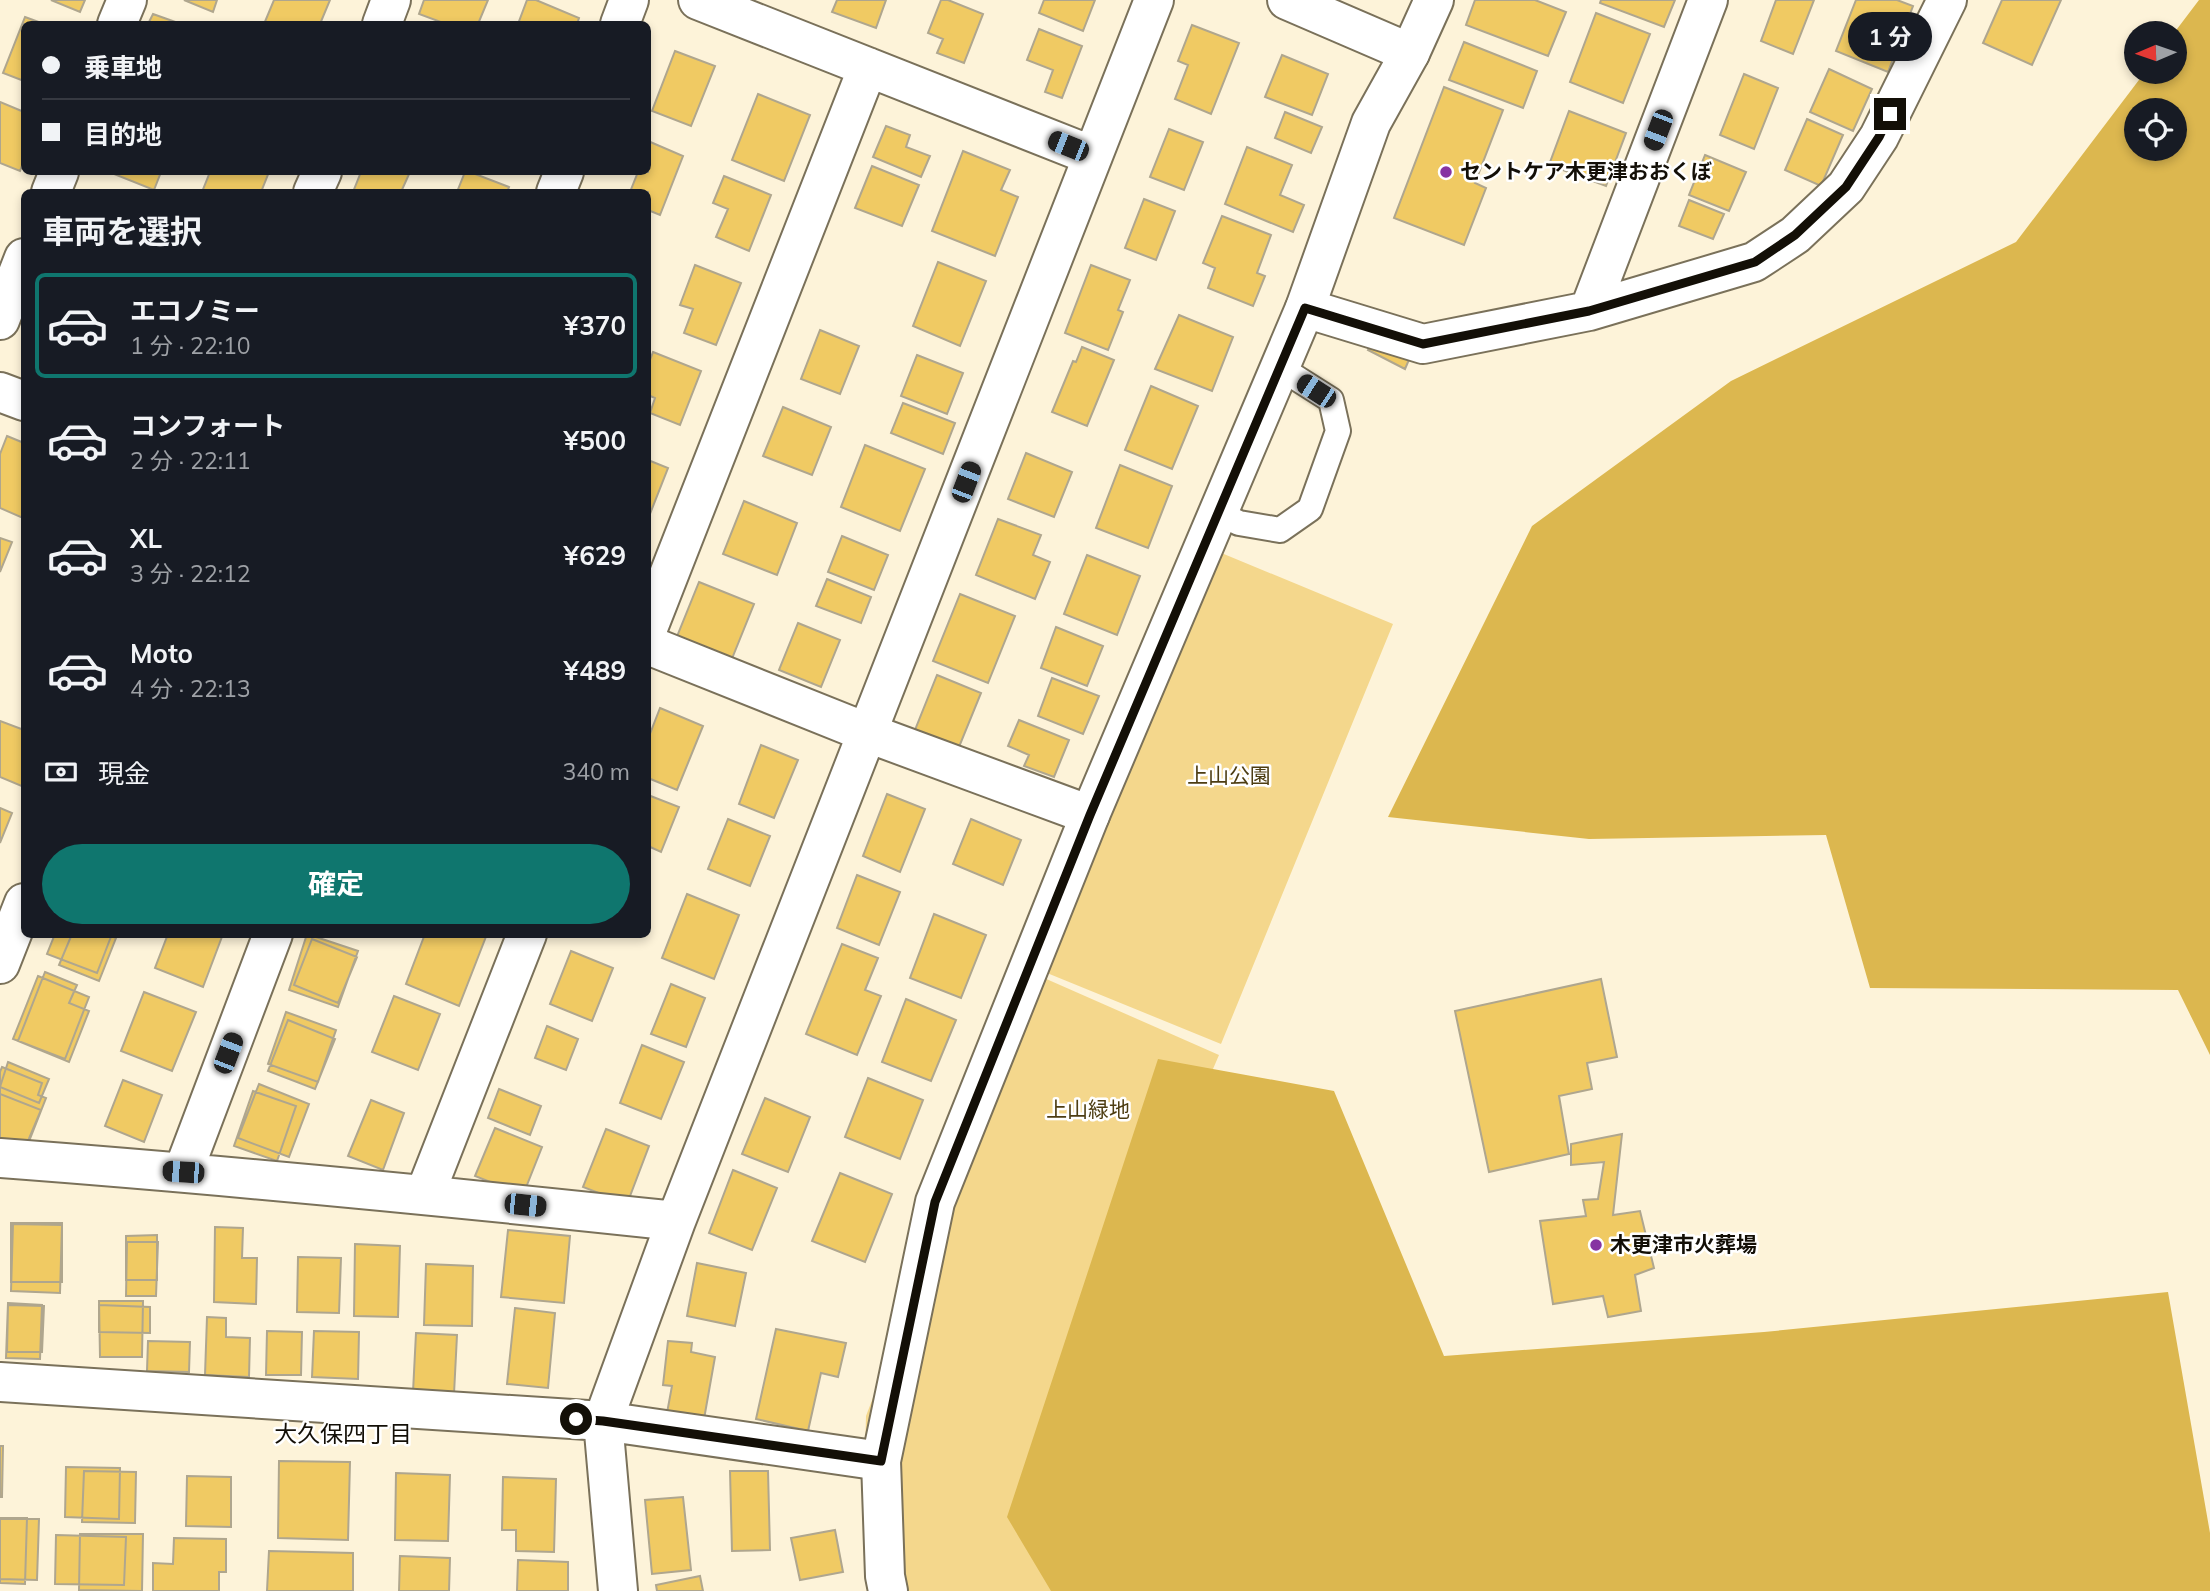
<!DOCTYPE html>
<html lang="ja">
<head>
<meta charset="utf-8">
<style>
  body { margin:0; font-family:Mulish,"Noto Sans JP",sans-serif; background:#20242c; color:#f1f3f6; height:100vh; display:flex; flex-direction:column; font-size:26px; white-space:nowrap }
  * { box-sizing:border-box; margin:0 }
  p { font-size:23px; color:#9ea1a6 }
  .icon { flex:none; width:38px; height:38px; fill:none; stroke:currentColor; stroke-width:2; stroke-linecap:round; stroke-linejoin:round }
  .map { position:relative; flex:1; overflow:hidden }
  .side { position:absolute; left:21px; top:189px; width:630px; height:749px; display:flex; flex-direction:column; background:#171b24; border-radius:10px; box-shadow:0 4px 10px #0003 }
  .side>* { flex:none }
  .hud { position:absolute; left:21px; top:21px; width:630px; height:154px; border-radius:10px; box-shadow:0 4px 10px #0003; display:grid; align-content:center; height:154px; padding:0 21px; background:#171b24 }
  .needle { width:46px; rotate:268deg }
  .tools { position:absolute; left:2124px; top:21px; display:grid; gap:14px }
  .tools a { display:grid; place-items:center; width:63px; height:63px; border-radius:50%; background:#171b24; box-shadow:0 4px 10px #0003; font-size:35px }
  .end { position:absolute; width:32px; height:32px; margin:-16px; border:9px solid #130f07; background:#fff; box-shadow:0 0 0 4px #fff }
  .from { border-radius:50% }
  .bubble { position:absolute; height:49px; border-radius:24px; background:#171b24; box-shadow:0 4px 10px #0003; font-size:23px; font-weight:700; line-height:49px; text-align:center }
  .car { position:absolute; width:21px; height:42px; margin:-21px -10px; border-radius:9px; box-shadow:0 0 5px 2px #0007; background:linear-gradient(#222 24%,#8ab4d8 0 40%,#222 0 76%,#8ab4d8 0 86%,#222 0) }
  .hud b { display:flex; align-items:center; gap:24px; height:66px; font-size:26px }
  .hud b+b { border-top:2px solid #363941 }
  .hud i { width:18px; height:18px; background:#f1f3f6 }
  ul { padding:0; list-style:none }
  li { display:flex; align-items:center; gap:21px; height:105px; margin:0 14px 10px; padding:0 7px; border:4px solid transparent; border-radius:10px }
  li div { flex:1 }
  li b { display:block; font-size:26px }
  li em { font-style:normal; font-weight:700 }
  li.on { border-color:#0f766e }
  li>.icon { width:63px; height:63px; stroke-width:1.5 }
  h2 { padding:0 21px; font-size:32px; line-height:84px }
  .pay { display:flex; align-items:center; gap:18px; height:77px; padding:0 21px; font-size:26px }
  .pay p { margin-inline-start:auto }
  .action { display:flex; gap:14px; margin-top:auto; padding:14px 21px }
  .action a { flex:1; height:80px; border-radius:42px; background:#0f766e; color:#fff; font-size:28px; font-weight:700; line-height:80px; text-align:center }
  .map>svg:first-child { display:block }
  .green { fill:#f4d78c }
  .forest { fill:#dcb74f; fill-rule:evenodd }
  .building { fill:#f0ca63; stroke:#afa68e; stroke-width:2 }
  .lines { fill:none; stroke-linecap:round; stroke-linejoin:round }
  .lane-casing { stroke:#7a715a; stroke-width:28 }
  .street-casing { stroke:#7a715a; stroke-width:42 }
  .secondary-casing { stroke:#7a715a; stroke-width:42 }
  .lane { stroke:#fff; stroke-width:24 }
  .street { stroke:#fff; stroke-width:38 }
  .secondary { stroke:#fff; stroke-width:38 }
  .route { stroke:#130f07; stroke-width:9 }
  .poi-dot { fill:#8634a2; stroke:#fff; stroke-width:2.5 }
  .labels { text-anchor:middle; stroke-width:5; stroke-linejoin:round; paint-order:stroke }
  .poi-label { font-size:21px; font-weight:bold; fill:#130f07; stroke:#fff; text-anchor:start }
  .park-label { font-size:21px; fill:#4d3d12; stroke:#fff }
  .neighbourhood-label { font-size:23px; fill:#130f07; stroke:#fff }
</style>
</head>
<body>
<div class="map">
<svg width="2210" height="1591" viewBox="0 0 2210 1591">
  <rect width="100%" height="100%" fill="#fdf3d9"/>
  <path class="green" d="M 1219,552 L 1393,624 L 1221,1044 L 1047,973 Z
    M 1035,974 L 1219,1055 L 1040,1472 L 1056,1591 L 870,1591 L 863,1531 L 866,1416 Z"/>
  <path class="forest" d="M 2199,0 L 2210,0 L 2210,1055 L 2178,990 L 1870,988 L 1826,835 L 1589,839 L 1388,817 L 1532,526 L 1731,381 L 2016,242 L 2145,72 L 2175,72 L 2175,33 L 2174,33 ZM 2137,110 L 2175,110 L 2175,149 L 2137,149 Z
    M 1158,1059 L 1334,1091 L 1444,1356 L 1764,1332 L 2168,1292 L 2210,1533 L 2210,1591 L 1051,1591 L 1007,1517 Z"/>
  <path class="building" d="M 51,0 L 85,0 L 80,12 Z
    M 184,0 L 217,0 L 213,12 Z
    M 274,0 L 330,0 L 320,24 L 264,24 Z
    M 424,0 L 488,0 L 478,24 L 446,24 L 419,14 Z
    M 527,0 L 536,0 L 579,18 L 577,24 L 518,24 Z
    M 837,0 L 886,0 L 876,28 L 832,12 Z
    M 941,0 L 948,0 L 983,14 L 964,63 L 937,53 L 943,39 L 928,33 Z
    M 1044,0 L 1095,0 L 1083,31 L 1039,13 Z
    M 1475,0 L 1535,0 L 1566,12 L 1548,56 L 1466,25 Z
    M 1601,0 L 1675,0 L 1664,27 L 1600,3 Z
    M 1776,0 L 1814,0 L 1793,54 L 1761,41 Z
    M 1856,0 L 1897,0 L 1913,6 L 1888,72 L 1836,51 Z
    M 2002,0 L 2061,0 L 2032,65 L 1983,43 Z
    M 1596,13 L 1650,34 L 1623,103 L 1570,82 Z
    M 153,14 L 181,24 L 148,24 Z
    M 25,17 L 44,24 L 24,24 L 24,81 L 3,73 Z
    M 1192,25 L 1239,43 L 1211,114 L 1175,99 L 1188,65 L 1178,61 Z
    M 1039,29 L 1082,46 L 1062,98 L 1045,92 L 1053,70 L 1027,60 Z
    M 1464,42 L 1537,71 L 1523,108 L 1449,80 Z
    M 675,51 L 715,66 L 691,126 L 652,111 Z
    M 1282,55 L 1328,74 L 1312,115 L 1265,97 Z
    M 1829,69 L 1872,89 L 1853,131 L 1810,112 Z
    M 1744,74 L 1778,88 L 1754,149 L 1720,135 Z
    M 1444,87 L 1503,110 L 1475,183 L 1486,188 L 1464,245 L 1394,218 Z
    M 758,94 L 810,115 L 784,181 L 732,160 Z
    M 0,102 L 24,112 L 24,160 L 20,171 L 0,163 Z
    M 1569,111 L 1626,133 L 1606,186 L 1549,165 Z
    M 1285,112 L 1322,127 L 1311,153 L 1275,138 Z
    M 1807,119 L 1843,135 L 1821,186 L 1785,170 Z
    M 886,126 L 910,135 L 906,147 L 930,156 L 921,177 L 873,157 Z
    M 1169,129 L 1203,142 L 1184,190 L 1150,177 Z
    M 648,141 L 683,156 L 660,215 L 648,210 L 648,192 L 630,192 L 638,172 L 648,172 Z
    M 1247,147 L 1292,165 L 1280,195 L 1304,205 L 1293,232 L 1225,204 Z
    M 963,151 L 1010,170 L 1001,190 L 1018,197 L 995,256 L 932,231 Z
    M 1705,155 L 1746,172 L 1729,211 L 1689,195 Z
    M 872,166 L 919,185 L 902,226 L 855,208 Z
    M 115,172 L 161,172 L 154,190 L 114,174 Z
    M 210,172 L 269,172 L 261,192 L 202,192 Z
    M 361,172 L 410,172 L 401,192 L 353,192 Z
    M 465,172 L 470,172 L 509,187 L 507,192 L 457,192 Z
    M 724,176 L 771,195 L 749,251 L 716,237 L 728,209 L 713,203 Z
    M 1144,199 L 1175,211 L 1156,260 L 1125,248 Z
    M 1689,200 L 1724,214 L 1713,239 L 1679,226 Z
    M 1222,216 L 1271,235 L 1257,273 L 1265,276 L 1253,306 L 1208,288 L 1215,268 L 1203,263 Z
    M 938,262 L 986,281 L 960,346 L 913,326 Z
    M 695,265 L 741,283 L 716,345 L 684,333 L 693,309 L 680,305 Z
    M 1091,265 L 1130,280 L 1118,310 L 1123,312 L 1108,350 L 1065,333 Z
    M 1179,315 L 1233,337 L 1212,391 L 1155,369 Z
    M 820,330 L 859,346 L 840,394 L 801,379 Z
    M 1375,337 L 1411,355 L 1405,369 L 1368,350 Z
    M 1082,347 L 1114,360 L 1087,426 L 1052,412 L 1073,361 L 1076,362 Z
    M 653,352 L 701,371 L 680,425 L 650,413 L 655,398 L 648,395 L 648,365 Z
    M 917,355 L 963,373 L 947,414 L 901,396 Z
    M 1151,386 L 1198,406 L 1172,469 L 1125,450 Z
    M 903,403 L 955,423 L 943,454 L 891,433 Z
    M 783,407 L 831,427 L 812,475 L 763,456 Z
    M 7,436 L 24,443 L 23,518 L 0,508 L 0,454 Z
    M 865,445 L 925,469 L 900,531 L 841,507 Z
    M 1026,453 L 1072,472 L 1054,517 L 1008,499 Z
    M 648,460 L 668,468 L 648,519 Z
    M 1120,465 L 1172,486 L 1148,548 L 1096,528 Z
    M 744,501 L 797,523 L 777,575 L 723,554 Z
    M 998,519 L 1041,535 L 1033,555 L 1050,562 L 1035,599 L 976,575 Z
    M 842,536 L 888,555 L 874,590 L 828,572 Z
    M 0,538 L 12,542 L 0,572 Z
    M 1087,555 L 1140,576 L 1117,635 L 1064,614 Z
    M 827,579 L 871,597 L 861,623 L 816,606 Z
    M 699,582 L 754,604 L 731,661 L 676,639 Z
    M 960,594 L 1015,616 L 988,683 L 933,661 Z
    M 798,623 L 840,640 L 821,687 L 779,670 Z
    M 1056,627 L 1103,646 L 1087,686 L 1041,668 Z
    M 937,675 L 981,693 L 959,747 L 915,730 Z
    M 1052,678 L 1099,696 L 1083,734 L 1038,716 Z
    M 660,708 L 703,726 L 677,790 L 648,778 L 648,739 Z
    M 1019,720 L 1069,740 L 1054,777 L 1024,766 L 1029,755 L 1008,746 Z
    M 0,721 L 24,730 L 24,787 L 0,777 Z
    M 761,745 L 798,760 L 774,818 L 739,804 Z
    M 887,794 L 925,809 L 900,872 L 863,856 Z
    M 648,795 L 679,807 L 661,852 L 648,846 Z
    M 0,808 L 12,813 L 0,843 Z
    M 728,819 L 770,836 L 750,886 L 708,869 Z
    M 971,819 L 1021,840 L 1003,885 L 953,864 Z
    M 857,875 L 900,892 L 879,945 L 837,928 Z
    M 687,894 L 739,915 L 714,979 L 662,958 Z
    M 934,914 L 986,935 L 961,998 L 910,978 Z
    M 55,934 L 112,934 L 97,973 L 47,954 Z
    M 72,934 L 107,934 L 116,938 L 99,981 L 59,965 Z
    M 168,934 L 223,934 L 203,987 L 155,968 Z
    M 307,934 L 358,951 L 338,1007 L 289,990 Z
    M 425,934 L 487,934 L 459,1006 L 406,984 Z
    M 312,939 L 357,957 L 338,1003 L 294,985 Z
    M 842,944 L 878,958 L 865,990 L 881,996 L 857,1055 L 806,1034 Z
    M 571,951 L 613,968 L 592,1021 L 550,1004 Z
    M 45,972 L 77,985 L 69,1003 L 89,1011 L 69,1062 L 18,1041 Z
    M 38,976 L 89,997 L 65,1059 L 13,1039 Z
    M 1601,979 L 1617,1057 L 1587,1063 L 1592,1089 L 1559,1096 L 1569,1154 L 1489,1172 L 1455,1011 Z
    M 671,984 L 705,998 L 686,1047 L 651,1034 Z
    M 144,992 L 196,1012 L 172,1071 L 121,1051 Z
    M 394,996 L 440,1014 L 418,1070 L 372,1052 Z
    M 906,999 L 956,1020 L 931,1081 L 882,1062 Z
    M 286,1012 L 336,1030 L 318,1082 L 268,1064 Z
    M 288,1020 L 335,1039 L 315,1089 L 268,1071 Z
    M 547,1026 L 578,1039 L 566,1070 L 535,1058 Z
    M 642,1045 L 684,1062 L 661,1119 L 620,1103 Z
    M 8,1062 L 49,1079 L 39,1103 L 0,1087 Z
    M 2,1067 L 42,1083 L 38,1095 L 46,1098 L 26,1149 L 0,1139 L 0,1072 Z
    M 868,1078 L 923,1100 L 900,1159 L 845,1137 Z
    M 123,1080 L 162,1095 L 144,1142 L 105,1126 Z
    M 259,1084 L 309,1104 L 289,1157 L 238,1138 Z
    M 499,1089 L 541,1106 L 530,1135 L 488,1118 Z
    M 253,1091 L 296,1106 L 277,1161 L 234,1146 Z
    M 0,1094 L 41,1110 L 23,1153 L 0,1144 Z
    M 765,1098 L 810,1117 L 788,1172 L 742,1154 Z
    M 371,1100 L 404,1113 L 383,1170 L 348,1156 Z
    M 495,1128 L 542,1147 L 523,1195 L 475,1176 Z
    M 606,1129 L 649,1146 L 627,1204 L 583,1187 Z
    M 1622,1134 L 1613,1215 L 1640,1211 L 1654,1268 L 1635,1275 L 1641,1311 L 1608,1317 L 1603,1296 L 1553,1304 L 1540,1221 L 1586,1216 L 1583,1200 L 1598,1199 L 1604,1162 L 1571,1165 L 1571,1144 Z
    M 733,1170 L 777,1188 L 752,1250 L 709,1233 Z
    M 840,1173 L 892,1194 L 865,1262 L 812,1241 Z
    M 11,1223 L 62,1223 L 62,1282 L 11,1282 Z
    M 13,1224 L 62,1225 L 60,1293 L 11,1291 Z
    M 215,1227 L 243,1228 L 242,1258 L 257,1258 L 256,1304 L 214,1302 Z
    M 508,1230 L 570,1236 L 564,1303 L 501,1297 Z
    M 157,1235 L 157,1280 L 126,1280 L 126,1236 Z
    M 127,1242 L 158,1242 L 156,1296 L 126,1296 Z
    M 355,1244 L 400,1246 L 398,1317 L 354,1316 Z
    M 298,1257 L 341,1258 L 339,1313 L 297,1312 Z
    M 697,1263 L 746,1273 L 735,1326 L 687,1316 Z
    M 426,1264 L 473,1266 L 472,1326 L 424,1325 Z
    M 99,1301 L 143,1301 L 142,1357 L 100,1357 Z
    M 8,1303 L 42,1305 L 40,1359 L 6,1358 Z
    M 8,1305 L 44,1306 L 42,1352 L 7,1352 Z
    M 99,1305 L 150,1307 L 150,1333 L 99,1332 Z
    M 515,1308 L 555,1313 L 548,1388 L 507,1384 Z
    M 207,1317 L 226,1318 L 226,1337 L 250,1338 L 249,1377 L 205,1375 Z
    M 776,1329 L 846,1343 L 838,1377 L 821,1373 L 808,1431 L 756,1419 Z
    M 267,1331 L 302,1332 L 301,1375 L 266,1375 Z
    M 314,1331 L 359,1332 L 358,1379 L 312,1377 Z
    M 416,1333 L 457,1335 L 454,1394 L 413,1392 Z
    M 148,1341 L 190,1342 L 189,1372 L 147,1371 Z
    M 668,1341 L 692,1343 L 691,1352 L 715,1357 L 704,1419 L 667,1413 L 672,1386 L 663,1385 Z
    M 0,1446 L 3,1446 L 2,1497 L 0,1497 Z
    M 279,1461 L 350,1462 L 348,1540 L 278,1538 Z
    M 66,1467 L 120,1468 L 119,1519 L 65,1517 Z
    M 84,1471 L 136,1472 L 135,1523 L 82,1522 Z
    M 730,1471 L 768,1471 L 770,1550 L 732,1551 Z
    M 396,1473 L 450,1475 L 448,1541 L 395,1540 Z
    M 187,1476 L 231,1477 L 231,1527 L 186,1526 Z
    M 503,1477 L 556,1479 L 554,1552 L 516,1551 L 516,1530 L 502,1530 Z
    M 683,1497 L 691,1570 L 652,1574 L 645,1500 Z
    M 0,1518 L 27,1518 L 25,1584 L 0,1583 Z
    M 0,1519 L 39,1519 L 37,1580 L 0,1579 Z
    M 835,1530 L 843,1572 L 800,1580 L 791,1538 Z
    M 80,1534 L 143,1534 L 142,1591 L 79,1590 Z
    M 56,1535 L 126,1537 L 124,1585 L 55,1584 Z
    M 174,1538 L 226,1539 L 226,1572 L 219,1572 L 219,1591 L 153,1591 L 153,1563 L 173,1564 Z
    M 269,1551 L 353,1553 L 353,1591 L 267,1591 Z
    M 400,1556 L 450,1558 L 449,1591 L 399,1591 Z
    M 518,1560 L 568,1562 L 568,1591 L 517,1591 Z
    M 700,1576 L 703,1591 L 657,1591 L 656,1585 Z"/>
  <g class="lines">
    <g class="lane-casing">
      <path id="lane" d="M 1218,513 L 1239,523 L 1280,530 L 1310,509 L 1338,431 L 1331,400 L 1279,367"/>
    </g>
    <g class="street-casing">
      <path id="street" d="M 698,0 L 1093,156
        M 117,24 L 127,0
        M 382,24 L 391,0
        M 620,24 L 629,0
        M 1410,53 L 1434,0
        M 51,192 L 59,172
        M 313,192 L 322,172
        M 556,192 L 564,172
        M 1305,308 L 1423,344 L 1589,311 L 1754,262 L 1795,235 L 1846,187 L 1879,137 L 1947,0
        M 1589,311 L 1708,0
        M 0,320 L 24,258
        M 0,392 L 24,401
        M 648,628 L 868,67
        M 648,645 L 868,733 L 1090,815
        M 0,964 L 24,903
        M 0,1158 C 226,1175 451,1197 676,1221
        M 183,1172 L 273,934
        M 425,1194 L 527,934
        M 0,1382 L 603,1421 L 881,1461
        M 618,1591 L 603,1421 L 676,1221 L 1154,0"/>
    </g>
    <g class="secondary-casing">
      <path id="secondary" d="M 888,1591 L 885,1576 L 881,1461 L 935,1202 L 1090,815 L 1305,308 L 1371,123 L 1410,53 L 1287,0"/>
    </g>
    <use href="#lane" class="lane"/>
    <use href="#street" class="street"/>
    <use href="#secondary" class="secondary"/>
  </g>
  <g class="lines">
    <path class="route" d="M 576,1419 L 603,1421 L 881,1461 L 935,1202 L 1090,815 L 1305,308 L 1423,344 L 1589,311 L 1755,262 L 1795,235 L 1846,187 L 1879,137 L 1890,114"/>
  </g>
  <g class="poi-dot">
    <circle cx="1446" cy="172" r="7"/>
    <circle cx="1596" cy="1245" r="7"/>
  </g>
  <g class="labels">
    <g class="poi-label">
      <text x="1460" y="179">セントケア木更津おおくぼ</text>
      <text x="1610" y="1252">木更津市火葬場</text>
    </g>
    <g class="park-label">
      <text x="1229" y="783">上山公園</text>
      <text x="1088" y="1117">上山緑地</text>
    </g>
    <g class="neighbourhood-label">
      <text x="343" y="1442">大久保四丁目</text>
    </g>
  </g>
</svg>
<div class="tools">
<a><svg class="needle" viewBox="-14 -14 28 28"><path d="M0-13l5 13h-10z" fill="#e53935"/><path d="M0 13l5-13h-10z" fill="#9ea1a6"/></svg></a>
<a><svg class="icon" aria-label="locate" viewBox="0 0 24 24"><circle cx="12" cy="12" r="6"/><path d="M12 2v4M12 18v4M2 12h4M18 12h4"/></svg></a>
</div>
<i class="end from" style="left:576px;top:1419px"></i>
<i class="end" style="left:1890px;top:114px"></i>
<div class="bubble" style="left:1848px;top:12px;width:84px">1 分</div>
<i class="car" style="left:1658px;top:130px;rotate:201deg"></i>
<i class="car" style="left:1068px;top:146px;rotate:292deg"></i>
<i class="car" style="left:1316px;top:391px;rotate:303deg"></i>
<i class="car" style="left:966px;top:482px;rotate:21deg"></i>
<i class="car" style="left:228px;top:1053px;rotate:21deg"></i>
<i class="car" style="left:183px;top:1172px;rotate:274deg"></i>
<i class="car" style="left:525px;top:1205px;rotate:96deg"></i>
<div class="hud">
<b><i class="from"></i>乗車地</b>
<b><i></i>目的地</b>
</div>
<section class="side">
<h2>車両を選択</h2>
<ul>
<li class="on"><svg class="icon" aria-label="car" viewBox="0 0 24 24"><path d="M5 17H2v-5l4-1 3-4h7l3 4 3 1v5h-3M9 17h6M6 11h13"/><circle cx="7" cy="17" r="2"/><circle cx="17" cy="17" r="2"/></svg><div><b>エコノミー</b><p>1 分 · 22:10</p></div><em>¥370</em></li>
<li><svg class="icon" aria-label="car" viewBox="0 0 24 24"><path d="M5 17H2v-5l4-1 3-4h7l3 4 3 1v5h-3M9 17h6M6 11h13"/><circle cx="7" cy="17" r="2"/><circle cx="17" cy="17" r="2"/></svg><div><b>コンフォート</b><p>2 分 · 22:11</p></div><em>¥500</em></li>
<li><svg class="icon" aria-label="car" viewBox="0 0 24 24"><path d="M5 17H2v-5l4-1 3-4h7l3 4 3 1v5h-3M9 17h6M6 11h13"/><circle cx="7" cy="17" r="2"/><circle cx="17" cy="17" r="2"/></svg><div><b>XL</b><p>3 分 · 22:12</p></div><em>¥629</em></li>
<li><svg class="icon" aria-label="car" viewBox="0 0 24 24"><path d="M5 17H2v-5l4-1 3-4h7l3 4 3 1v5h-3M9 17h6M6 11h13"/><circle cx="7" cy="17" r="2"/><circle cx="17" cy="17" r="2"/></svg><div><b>Moto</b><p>4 分 · 22:13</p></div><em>¥489</em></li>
</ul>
<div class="pay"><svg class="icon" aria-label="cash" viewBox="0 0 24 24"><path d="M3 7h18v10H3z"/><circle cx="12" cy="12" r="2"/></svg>現金<p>340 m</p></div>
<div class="action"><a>確定</a></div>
</section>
</div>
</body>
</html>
